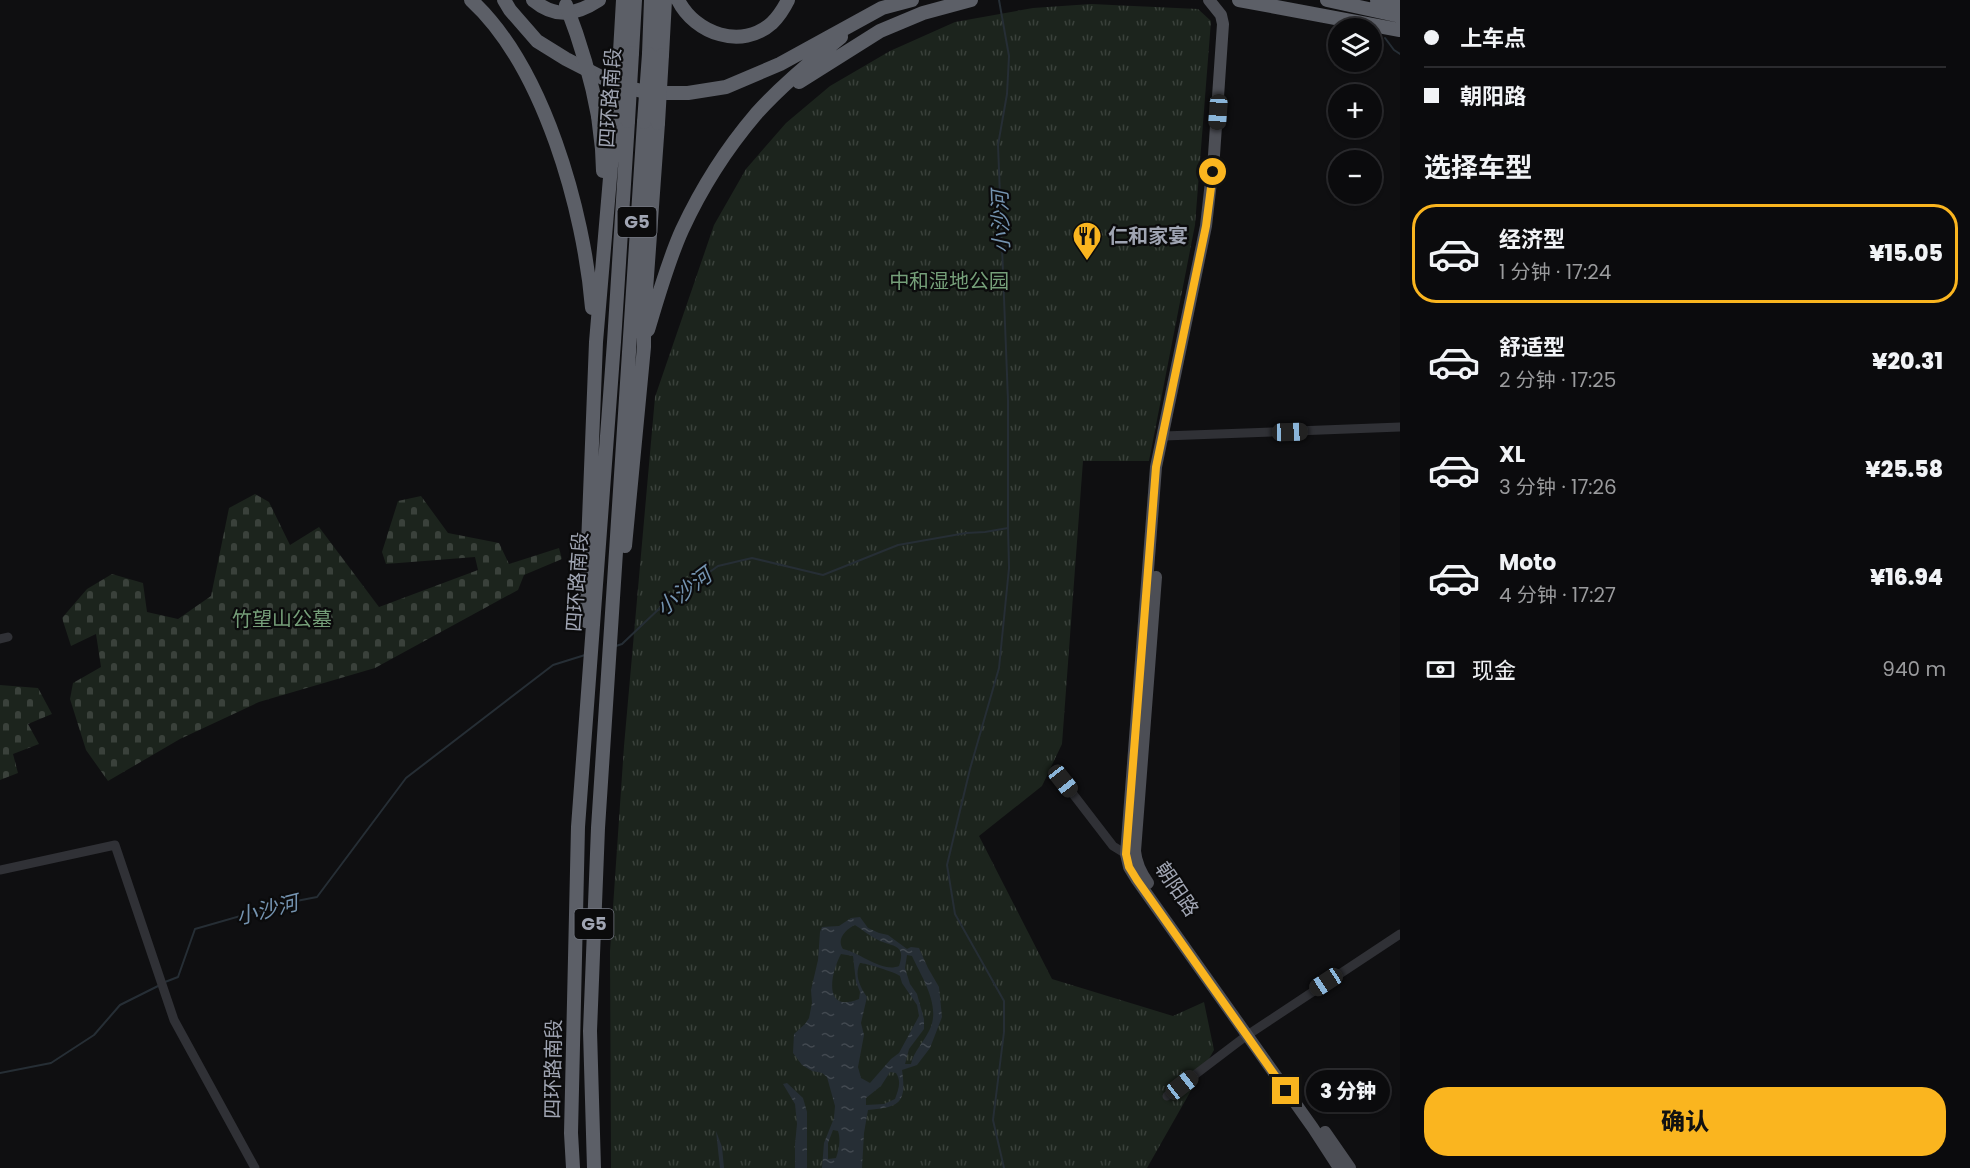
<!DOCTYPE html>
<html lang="zh">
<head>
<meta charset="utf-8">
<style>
  body { margin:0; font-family:Poppins,"Noto Sans SC",sans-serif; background:#19191b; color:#f1f3f6; height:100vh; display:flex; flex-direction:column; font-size:22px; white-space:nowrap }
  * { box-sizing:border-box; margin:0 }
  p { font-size:20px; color:#9a9b9d }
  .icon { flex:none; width:33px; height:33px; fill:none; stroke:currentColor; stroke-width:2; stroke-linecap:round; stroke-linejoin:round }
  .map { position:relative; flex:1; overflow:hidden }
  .drawer { display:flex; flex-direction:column; background:#0b0b0d; width:570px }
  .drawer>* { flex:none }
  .guide { display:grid; align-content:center; height:132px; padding:0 24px; background:#0b0b0d }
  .tools { position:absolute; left:1328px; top:18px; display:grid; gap:12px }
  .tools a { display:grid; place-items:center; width:54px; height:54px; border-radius:50%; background:#0b0b0d; box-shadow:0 2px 4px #0004,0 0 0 2px #2b2b2e; font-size:30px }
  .end { position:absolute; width:27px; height:27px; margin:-14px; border:8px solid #fab51f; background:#111; box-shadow:0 0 0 3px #111 }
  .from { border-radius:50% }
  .bubble { position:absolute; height:42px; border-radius:21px; background:#0b0b0d; box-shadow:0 2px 4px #0004,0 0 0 2px #2b2b2e; font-size:20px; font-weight:800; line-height:42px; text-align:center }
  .car { position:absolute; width:18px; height:36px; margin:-18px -9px; border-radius:8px; box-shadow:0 0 4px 2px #0007; background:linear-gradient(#222 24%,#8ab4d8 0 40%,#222 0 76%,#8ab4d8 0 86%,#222 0) }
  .guide b { display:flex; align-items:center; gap:21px; height:57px; font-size:22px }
  .guide b+b { border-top:2px solid #2b2b2e }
  .guide i { width:15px; height:15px; background:#f1f3f6 }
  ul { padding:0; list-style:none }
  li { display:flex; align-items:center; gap:18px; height:99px; margin:0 12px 9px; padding:0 12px; border:3px solid transparent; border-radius:24px }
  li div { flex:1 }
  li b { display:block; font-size:22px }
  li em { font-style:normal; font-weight:800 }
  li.active { border-color:#fab51f }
  li>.icon { width:54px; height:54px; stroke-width:1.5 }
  h2 { padding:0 24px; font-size:27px; line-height:72px }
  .pay { display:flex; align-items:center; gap:15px; height:66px; padding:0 24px; font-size:22px }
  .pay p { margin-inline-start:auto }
  .cta { display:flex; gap:12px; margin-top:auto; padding:12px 24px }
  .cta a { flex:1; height:69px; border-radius:24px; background:#fab51f; color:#111; font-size:24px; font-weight:800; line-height:69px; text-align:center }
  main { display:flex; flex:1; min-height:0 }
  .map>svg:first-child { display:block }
  .cemetery { fill:url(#cemetery-stones) }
  .park { fill:url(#park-tufts) }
  .water { fill:url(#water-ripples); fill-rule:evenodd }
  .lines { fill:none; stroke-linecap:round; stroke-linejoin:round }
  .stream { stroke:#262e35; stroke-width:2 }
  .minor { stroke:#303136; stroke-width:9 }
  .major { stroke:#4c4e55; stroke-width:12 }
  .highway { stroke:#5c5f67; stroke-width:14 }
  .highway-bridge { stroke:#5c5f67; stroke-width:14 }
  .route { stroke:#fab51f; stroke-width:8 }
  .labels { text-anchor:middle; stroke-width:4.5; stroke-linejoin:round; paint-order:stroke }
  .shield { fill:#0b0b0c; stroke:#737781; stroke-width:1.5 }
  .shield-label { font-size:18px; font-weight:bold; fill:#a0a5b3 }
  .street-label { font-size:20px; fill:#a0a5b3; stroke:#0b0b0c }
  .poi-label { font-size:20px; font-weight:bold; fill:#a0a5b3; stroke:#0b0b0c; text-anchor:start }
  .park-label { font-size:20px; fill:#759f79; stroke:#0b0b0c }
  .water-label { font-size:21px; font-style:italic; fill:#7493b0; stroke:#0b0b0c }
</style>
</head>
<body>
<main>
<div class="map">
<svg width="1400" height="1168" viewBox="0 0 1400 1168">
  <defs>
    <pattern id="cemetery-stones" width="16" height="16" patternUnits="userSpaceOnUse" patternTransform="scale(1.5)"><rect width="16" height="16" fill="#1c241d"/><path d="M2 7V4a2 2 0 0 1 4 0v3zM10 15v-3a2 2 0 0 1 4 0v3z" fill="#3a413b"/></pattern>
    <pattern id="park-tufts" width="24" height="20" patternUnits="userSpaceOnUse" patternTransform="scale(1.5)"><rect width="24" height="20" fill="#1c241d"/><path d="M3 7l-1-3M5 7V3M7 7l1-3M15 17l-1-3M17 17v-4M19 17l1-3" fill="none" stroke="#3a413b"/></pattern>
    <pattern id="water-ripples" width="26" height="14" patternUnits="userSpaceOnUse" patternTransform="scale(1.5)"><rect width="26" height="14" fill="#262e35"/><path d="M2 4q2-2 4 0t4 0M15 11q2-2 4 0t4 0" fill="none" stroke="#424950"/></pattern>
  </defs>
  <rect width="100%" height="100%" fill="#0f0f11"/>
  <path class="cemetery" d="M 255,494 L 269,502 L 290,545 L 319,527 L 379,607 L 478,570 L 475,557 L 386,564 L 382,552 L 398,501 L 421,496 L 448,533 L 499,543 L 509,564 L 559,548 L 562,559 L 524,575 L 518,590 L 375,668 L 259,702 L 180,739 L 108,781 L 86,750 L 70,699 L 73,683 L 101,667 L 96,634 L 71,646 L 62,618 L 87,589 L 112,574 L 143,583 L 147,612 L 178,619 L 211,596 L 229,508 Z
    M 0,685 L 38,688 L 52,714 L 28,724 L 39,744 L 13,754 L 18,773 L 0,780 Z"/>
  <path class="park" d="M 1091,4 L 1198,9 L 1211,21 L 1195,225 L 1149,461 L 1083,461 L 1062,744 L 1042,786 L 979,836 L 1052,979 L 1173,1016 L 1204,1002 L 1214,1050 L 1147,1168 L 611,1168 L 610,951 L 624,746 L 655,397 L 714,225 L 746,169 L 786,123 L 830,86 L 890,51 L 955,22 L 1033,8 Z"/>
  <path class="water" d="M 860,917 L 868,928 L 879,933 L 888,935 L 907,949 L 911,947 L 919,948 L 928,968 L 939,987 L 942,1017 L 930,1048 L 917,1065 L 902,1070 C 907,1104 899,1107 868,1110 L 864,1133 L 862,1168 L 822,1168 L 824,1143 L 834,1118 L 835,1106 L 827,1077 L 822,1073 L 812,1071 L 802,1065 L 793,1053 L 794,1034 L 805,1024 L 809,1018 L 812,1003 L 811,990 L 818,960 L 820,932 L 822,927 L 839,926 L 851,918 ZM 855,925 C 863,930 871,937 880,941 C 895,947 906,945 899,966 C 882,973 861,953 843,949 C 836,939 846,929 855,925 ZM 841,954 L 853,956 L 856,982 L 860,992 L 859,999 C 823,1014 830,974 841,954 ZM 907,955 L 912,956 C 922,978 942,1007 929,1031 C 923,1043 914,1051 911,1064 L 905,1064 L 909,1049 L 924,1029 L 924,1019 L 917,994 L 910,984 L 905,968 ZM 860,963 C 865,963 895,972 900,976 L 902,983 L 917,1005 L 919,1016 L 899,1053 L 891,1059 L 870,1083 L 861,1078 L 858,1067 L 864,1035 L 861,1023 L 867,997 C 860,987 854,975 860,963 ZM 890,1072 L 896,1073 C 902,1082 898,1090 895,1099 L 884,1104 L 866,1105 L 866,1098 L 881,1086 ZM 833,1130 L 838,1131 C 841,1140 839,1149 836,1158 L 828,1159 L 828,1143 Z
    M 787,1083 L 803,1098 L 807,1112 L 807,1168 L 795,1168 L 795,1144 L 797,1124 L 795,1104 L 783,1084 Z
    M 716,1131 L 722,1147 L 724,1168 L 720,1168 Z"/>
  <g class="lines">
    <path class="stream" d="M 1385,38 L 1394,50 L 1400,54
      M 616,646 L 622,644 L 662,606 L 718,566 L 752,558 L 823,575 L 898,545 L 966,533 L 985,532 L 1008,528 L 1008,400 L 998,145 L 1007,94 L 1009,56 L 999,0
      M 165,982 L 178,977 L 195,929 L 286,903 L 317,897 L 406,778 L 553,665 L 585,655
      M 0,1073 L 51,1063 L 94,1035 L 120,1005 L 160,985
      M 1004,1168 L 993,1120 L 1004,1032 L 1004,1001 L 955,914 L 947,865 L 970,769 L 999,668 L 1009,568 L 1008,528"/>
    <path class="minor" d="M 1164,436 L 1400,427
      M 0,639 L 8,637
      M 1063,781 L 1113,846 L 1126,854
      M 0,870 L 115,845 L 174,1020 L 255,1168
      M 1167,1096 L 1246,1036 L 1400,934"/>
    <path class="major" d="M 1209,0 L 1221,15 L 1223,24 L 1214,155 L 1206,226 L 1156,467 L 1126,854 L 1129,867 L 1137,880 L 1313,1128 L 1339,1168
      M 1148,883 C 1141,873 1136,863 1135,851 L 1156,577
      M 1325,1132 L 1350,1168"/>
    <path class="highway" d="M 471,0 C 544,67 584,211 592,308
      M 504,0 L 510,10 L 537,41 L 566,59 L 603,78 L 625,87 L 650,93 L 688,93 L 726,87 L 780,64 L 882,8 L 912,0
      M 533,0 C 556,19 576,15 599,0
      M 678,0 C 695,34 742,50 772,23 C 779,16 784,8 788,0
      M 1239,0 L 1400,30
      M 1327,0 L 1400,16
      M 1377,0 L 1400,5
      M 620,52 L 623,0
      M 632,53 L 635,0
      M 649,54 L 651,0
      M 662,55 L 665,0
      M 799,82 L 880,31 L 923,13 L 971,0
      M 598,116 L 602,149 L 603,171
      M 648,330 C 658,297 668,261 682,230 C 701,189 727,148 756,114 C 782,85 812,61 841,37
      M 625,546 L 644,347 L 644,318 L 658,123
      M 585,621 L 596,342 L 615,119
      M 573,1168 L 571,1133 L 578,827 L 614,342 L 628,121
      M 594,1168 L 590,1031 L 598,828 L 644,122"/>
    <path class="highway-bridge" d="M 566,5 C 580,41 591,77 598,116
      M 615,119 L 620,52
      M 628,121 L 632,53
      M 644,122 L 649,54
      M 658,123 L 662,55"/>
  </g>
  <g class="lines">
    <path class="route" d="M 1213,172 L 1206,226 L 1156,467 L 1126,854 L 1129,867 L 1137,880 L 1286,1091"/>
  </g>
  <defs>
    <g id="restaurant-pin" transform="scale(1.5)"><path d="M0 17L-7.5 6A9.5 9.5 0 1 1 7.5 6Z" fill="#fab51f" stroke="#0b0b0c"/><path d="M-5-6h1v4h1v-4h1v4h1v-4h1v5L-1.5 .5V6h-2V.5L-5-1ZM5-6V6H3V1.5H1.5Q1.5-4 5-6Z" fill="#111"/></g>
  </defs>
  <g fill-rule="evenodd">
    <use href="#restaurant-pin" x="1087" y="236"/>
  </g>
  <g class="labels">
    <g class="shield">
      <rect x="617.5" y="207" width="39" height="30" rx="4.5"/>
      <rect x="574.5" y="909" width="39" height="30" rx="4.5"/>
    </g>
    <g class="shield-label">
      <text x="637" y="228">G5</text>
      <text x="594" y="930">G5</text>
    </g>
    <g class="street-label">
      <text transform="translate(610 98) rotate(-86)" y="7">四环路南段</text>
      <text transform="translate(577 582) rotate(-86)" y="7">四环路南段</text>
      <text transform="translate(1177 889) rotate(56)" y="7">朝阳路</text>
      <text transform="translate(553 1069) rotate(-89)" y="7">四环路南段</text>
    </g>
    <g class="poi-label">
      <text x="1108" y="243">仁和家宴</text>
    </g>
    <g class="park-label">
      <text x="949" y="288">中和湿地公园</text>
      <text x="282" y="626">竹望山公墓</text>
    </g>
    <g class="water-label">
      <text transform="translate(1001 222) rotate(-92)" y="7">小沙河</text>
      <text transform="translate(684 592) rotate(-37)" y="7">小沙河</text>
      <text transform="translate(267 910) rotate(-14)" y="7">小沙河</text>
    </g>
  </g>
</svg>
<div class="tools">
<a><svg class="icon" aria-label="layers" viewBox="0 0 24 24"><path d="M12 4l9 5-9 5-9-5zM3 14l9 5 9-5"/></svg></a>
<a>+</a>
<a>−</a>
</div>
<i class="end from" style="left:1213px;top:172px"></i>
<i class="end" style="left:1286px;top:1091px"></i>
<div class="bubble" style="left:1306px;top:1070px;width:84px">3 分钟</div>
<i class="car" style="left:1218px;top:112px;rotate:184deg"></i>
<i class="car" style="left:1290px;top:432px;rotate:88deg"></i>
<i class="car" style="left:1063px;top:781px;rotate:142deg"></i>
<i class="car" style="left:1326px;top:982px;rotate:237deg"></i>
<i class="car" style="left:1182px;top:1085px;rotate:52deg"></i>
</div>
<section class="drawer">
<div class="guide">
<b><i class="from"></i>上车点</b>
<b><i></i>朝阳路</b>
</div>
<h2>选择车型</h2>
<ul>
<li class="active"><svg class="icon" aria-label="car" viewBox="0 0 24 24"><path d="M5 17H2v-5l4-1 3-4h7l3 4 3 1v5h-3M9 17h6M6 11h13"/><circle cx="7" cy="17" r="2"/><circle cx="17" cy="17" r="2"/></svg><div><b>经济型</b><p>1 分钟 · 17:24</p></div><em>¥15.05</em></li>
<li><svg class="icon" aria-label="car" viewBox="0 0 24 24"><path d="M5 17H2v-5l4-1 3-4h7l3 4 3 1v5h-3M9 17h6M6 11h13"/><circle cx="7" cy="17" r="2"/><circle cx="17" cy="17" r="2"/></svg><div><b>舒适型</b><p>2 分钟 · 17:25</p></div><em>¥20.31</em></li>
<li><svg class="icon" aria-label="car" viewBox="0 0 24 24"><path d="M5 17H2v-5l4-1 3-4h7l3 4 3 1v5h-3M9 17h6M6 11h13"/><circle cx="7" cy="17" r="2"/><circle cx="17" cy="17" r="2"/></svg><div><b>XL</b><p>3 分钟 · 17:26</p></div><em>¥25.58</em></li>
<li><svg class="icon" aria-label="car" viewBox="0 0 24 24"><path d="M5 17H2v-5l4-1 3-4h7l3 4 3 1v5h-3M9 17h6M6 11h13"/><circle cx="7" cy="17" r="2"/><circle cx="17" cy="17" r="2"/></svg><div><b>Moto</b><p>4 分钟 · 17:27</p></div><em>¥16.94</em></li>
</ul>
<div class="pay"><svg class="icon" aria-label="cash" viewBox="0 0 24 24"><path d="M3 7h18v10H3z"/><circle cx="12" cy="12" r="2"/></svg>现金<p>940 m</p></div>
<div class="cta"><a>确认</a></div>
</section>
</main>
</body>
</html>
